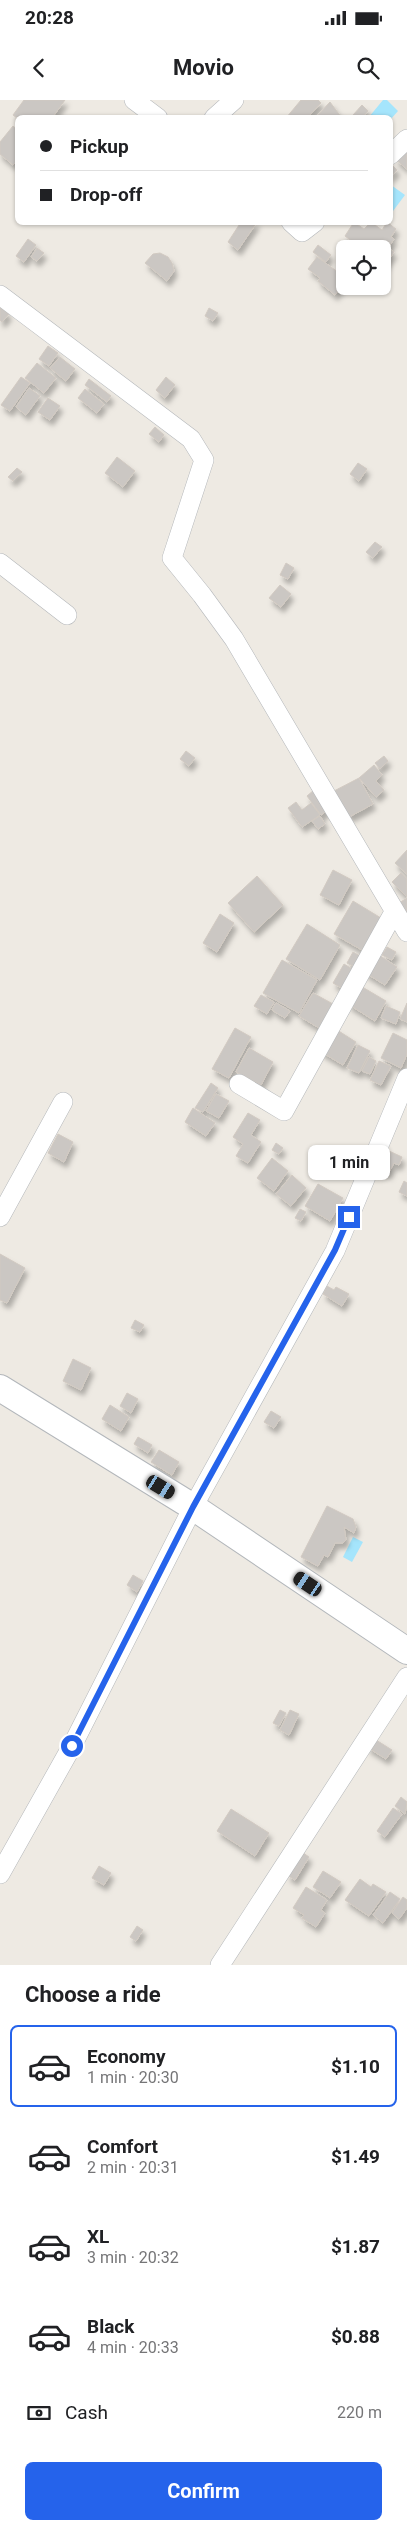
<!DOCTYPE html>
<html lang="en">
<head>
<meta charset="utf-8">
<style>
  body { margin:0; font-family:Roboto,sans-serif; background:#f6f6f6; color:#202124; height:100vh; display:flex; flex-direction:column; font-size:19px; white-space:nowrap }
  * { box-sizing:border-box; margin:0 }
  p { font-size:16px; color:#757577 }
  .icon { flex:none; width:28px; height:28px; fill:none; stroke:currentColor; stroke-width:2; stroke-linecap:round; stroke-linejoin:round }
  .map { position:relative; height:1865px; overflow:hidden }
  .details { display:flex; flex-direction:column; background:#fff; flex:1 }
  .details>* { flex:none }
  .banner { position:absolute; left:15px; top:15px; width:378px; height:110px; border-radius:8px; box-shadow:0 1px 4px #0004; display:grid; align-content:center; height:110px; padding:0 25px; background:#fff }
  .fabs { position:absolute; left:336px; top:140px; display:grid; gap:10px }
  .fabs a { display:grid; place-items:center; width:55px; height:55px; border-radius:8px; background:#fff; box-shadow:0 1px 4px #0004; font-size:25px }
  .end { position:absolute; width:22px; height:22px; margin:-11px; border:6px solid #2563eb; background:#fff; box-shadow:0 0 0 2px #fff }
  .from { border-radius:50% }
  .bubble { position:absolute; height:35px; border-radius:8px; background:#fff; box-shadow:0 1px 4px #0004; font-size:16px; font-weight:700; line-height:35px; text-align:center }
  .car { position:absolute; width:15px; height:30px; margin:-15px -8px; border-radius:6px; box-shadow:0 0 4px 1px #0007; background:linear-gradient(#222 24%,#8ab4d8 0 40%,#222 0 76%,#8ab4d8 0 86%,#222 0) }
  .banner b { display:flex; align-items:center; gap:18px; height:48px; font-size:19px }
  .banner b+b { border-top:1px solid #e0e0e0 }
  .banner i { width:12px; height:12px; background:#202124 }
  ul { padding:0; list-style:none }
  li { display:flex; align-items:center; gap:15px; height:82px; margin:0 10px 8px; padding:0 15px; border:2px solid transparent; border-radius:8px }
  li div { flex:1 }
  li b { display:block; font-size:19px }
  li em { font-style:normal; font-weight:700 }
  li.selected { border-color:#2563eb }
  li>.icon { width:45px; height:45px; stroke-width:1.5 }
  h2 { padding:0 25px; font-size:22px; line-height:60px }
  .pay { display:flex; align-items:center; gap:12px; height:55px; padding:0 25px; font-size:19px }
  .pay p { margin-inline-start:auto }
  .primary-button { display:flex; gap:10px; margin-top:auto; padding:10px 25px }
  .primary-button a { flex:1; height:58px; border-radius:8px; background:#2563eb; color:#fff; font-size:20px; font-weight:700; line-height:58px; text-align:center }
  .status { display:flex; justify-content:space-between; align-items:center; height:35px; padding:0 25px; background:#fff; direction:ltr }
  .status svg { height:14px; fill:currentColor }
  header { display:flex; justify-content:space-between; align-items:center; height:65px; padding:0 25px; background:#fff; font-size:22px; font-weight:700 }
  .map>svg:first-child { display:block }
  .water { fill:#a5e5fc }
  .building { fill:#cbc7c3; stroke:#d2cac2; filter:url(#shadow) }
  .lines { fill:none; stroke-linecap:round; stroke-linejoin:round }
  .street-casing { stroke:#b4b7ba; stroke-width:20 }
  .secondary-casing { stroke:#b3b7bb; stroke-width:28 }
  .street { stroke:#fff; stroke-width:19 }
  .secondary { stroke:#fff; stroke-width:26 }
  .route { stroke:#2563eb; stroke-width:6 }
</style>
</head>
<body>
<div class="status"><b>20:28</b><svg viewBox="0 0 49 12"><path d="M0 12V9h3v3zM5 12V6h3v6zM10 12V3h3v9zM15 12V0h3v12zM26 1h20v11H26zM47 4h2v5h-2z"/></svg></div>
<header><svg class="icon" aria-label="back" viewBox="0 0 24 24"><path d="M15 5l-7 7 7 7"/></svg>Movio<svg class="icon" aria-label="search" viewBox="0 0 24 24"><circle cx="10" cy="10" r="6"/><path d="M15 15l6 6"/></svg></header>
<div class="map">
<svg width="407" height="1865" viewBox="0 0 407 1865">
  <defs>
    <filter id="shadow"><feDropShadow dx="3" dy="5.5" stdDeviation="2.5" flood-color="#0004"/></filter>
  </defs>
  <rect width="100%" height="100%" fill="#eeeae3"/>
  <path class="water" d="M 383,0 L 387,0 L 398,11 L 390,20 L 390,18 L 369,17 Z
    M 391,85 L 405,95 L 390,115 L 390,86 Z
    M 353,1437 L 363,1442 L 352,1462 L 343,1457 Z"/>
  <path class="building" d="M 24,0 L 65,0 L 52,18 L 18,19 L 13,15 Z
    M 301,0 L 318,0 L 321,3 L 307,18 L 286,18 Z
    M 330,2 L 342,18 L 315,18 Z
    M 362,5 L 368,11 L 362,18 L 356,18 L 353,15 Z
    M 13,26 L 18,30 L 18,60 L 13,65 L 0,54 L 0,42 Z
    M 407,46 L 407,69 L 395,59 Z
    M 391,64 L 397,70 L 390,78 L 390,66 Z
    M 241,122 L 257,122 L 238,150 L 228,142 Z
    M 354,122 L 364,129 L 371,122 L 382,130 L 387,122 L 396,129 L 391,137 L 394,139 L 388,148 L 394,152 L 385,165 L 382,163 L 382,149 L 362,149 L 345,136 Z
    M 28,139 L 36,145 L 24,162 L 16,156 Z
    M 318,145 L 331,155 L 326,162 L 313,152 Z
    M 37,148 L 44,153 L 37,161 L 31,157 Z
    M 160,153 L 168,157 L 172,163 L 174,171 L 167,181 L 145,163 L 153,154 Z
    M 317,157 L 345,177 L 345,182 L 335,195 L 318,181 L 320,178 L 308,169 Z
    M 0,207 L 9,214 L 2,222 L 0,220 Z
    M 209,208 L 218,213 L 213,221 L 205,216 Z
    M 48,246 L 58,253 L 49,266 L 39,259 Z
    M 60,257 L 75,269 L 66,281 L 50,268 Z
    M 37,263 L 56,278 L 44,293 L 25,278 Z
    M 21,277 L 30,283 L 10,311 L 1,305 Z
    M 166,277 L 175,285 L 165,298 L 156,290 Z
    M 89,279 L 111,296 L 107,302 L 85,285 Z
    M 29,288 L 40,296 L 26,315 L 16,307 Z
    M 85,289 L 104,304 L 97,313 L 78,298 Z
    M 48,298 L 60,306 L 50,320 L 38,312 Z
    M 155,327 L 164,335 L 159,342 L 149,334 Z
    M 117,357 L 135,371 L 123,387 L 105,373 Z
    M 358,363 L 367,369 L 359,381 L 350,374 Z
    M 17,368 L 22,372 L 13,381 L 8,377 Z
    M 375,442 L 382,447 L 373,458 L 366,452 Z
    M 286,463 L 294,468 L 288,479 L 280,475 Z
    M 280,485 L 291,494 L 281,507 L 269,498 Z
    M 186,651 L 195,658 L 189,666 L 180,659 Z
    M 384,656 L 388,661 L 380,669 L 375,663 Z
    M 374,665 L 382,675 L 376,681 L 384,690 L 376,697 L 359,678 Z
    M 359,678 L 373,704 L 349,717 L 334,691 Z
    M 314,690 L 328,710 L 321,715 L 307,696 Z
    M 296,702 L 302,710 L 311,703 L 320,715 L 302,727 L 288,708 Z
    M 320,716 L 325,724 L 318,729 L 312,721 Z
    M 407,750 L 407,774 L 395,763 Z
    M 333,770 L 352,780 L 339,805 L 320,795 Z
    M 401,773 L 407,779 L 407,797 L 392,782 Z
    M 257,776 L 283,805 L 254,832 L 228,803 Z
    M 407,798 L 407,815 L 399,803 Z
    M 353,801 L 381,818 L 362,850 L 334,834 Z
    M 220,814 L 234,823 L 217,852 L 203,843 Z
    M 307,824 L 340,845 L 320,880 L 286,859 Z
    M 387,847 L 396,852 L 392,860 L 382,855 Z
    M 353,852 L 362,857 L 356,868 L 347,863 Z
    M 376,853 L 397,867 L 385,885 L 364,872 Z
    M 282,860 L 317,880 L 299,913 L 263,893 Z
    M 344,864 L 354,870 L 343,889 L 333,883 Z
    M 359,885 L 386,901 L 375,921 L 348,904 Z
    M 313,893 L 333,904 L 319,928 L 299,916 Z
    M 261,895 L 274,902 L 267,914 L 254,906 Z
    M 276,903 L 290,911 L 285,918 L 272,910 Z
    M 407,903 L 407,922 L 400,919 Z
    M 386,906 L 400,912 L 396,924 L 381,918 Z
    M 235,928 L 251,937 L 229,978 L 212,969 Z
    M 334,928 L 356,942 L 343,965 L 320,951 Z
    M 393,933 L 407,940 L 407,954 L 401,968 L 381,958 Z
    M 358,945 L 370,951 L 359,973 L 347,968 Z
    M 249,948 L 273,962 L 261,985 L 236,972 Z
    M 369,957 L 376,961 L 370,974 L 362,971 Z
    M 379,961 L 391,966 L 381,985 L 370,980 Z
    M 211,983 L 218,988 L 203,1012 L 195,1008 Z
    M 216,994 L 229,1001 L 219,1018 L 206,1011 Z
    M 193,1008 L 215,1023 L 206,1036 L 185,1022 Z
    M 248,1013 L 260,1020 L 251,1035 L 261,1042 L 248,1063 L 236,1056 L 243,1044 L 233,1037 Z
    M 58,1034 L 73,1042 L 64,1062 L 48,1053 Z
    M 276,1043 L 283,1048 L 279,1054 L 272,1050 Z
    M 387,1050 L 402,1057 L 399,1065 L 394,1063 L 388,1074 L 377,1069 Z
    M 272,1058 L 288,1071 L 274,1091 L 257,1078 Z
    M 292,1075 L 306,1088 L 291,1106 L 276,1094 Z
    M 404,1081 L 407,1083 L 407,1096 L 399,1092 Z
    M 318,1084 L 343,1098 L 330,1121 L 305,1106 Z
    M 300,1109 L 306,1112 L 301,1121 L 295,1118 Z
    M 0,1154 L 25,1168 L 7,1203 L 0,1200 Z
    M 327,1186 L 334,1190 L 336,1187 L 349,1194 L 342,1206 L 323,1194 Z
    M 135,1220 L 144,1225 L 140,1232 L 131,1228 Z
    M 73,1259 L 91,1268 L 81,1290 L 63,1281 Z
    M 127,1293 L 138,1299 L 131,1313 L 120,1306 Z
    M 110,1305 L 129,1317 L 121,1331 L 102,1319 Z
    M 271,1311 L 281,1317 L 274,1328 L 264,1322 Z
    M 138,1337 L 152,1345 L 148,1353 L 134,1344 Z
    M 159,1350 L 179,1362 L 172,1375 L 151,1362 Z
    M 327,1406 L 353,1419 L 356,1427 L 354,1433 L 344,1427 L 346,1440 L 343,1443 L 335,1443 L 328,1457 L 324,1455 L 318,1466 L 301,1457 Z
    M 133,1475 L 143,1481 L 137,1492 L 127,1485 Z
    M 280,1610 L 286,1613 L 279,1626 L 273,1623 Z
    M 290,1610 L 299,1614 L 289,1635 L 280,1630 Z
    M 373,1638 L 392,1650 L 386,1659 L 367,1647 Z
    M 401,1697 L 407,1702 L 405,1714 L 395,1706 Z
    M 393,1708 L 402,1714 L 385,1737 L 377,1731 Z
    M 231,1709 L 269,1733 L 255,1756 L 217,1731 Z
    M 302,1752 L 309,1757 L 295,1780 L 287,1775 Z
    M 99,1766 L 111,1773 L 104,1785 L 92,1778 Z
    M 323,1771 L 341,1782 L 330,1798 L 313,1787 Z
    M 360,1779 L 371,1787 L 373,1784 L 386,1792 L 369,1816 L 345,1800 Z
    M 306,1787 L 327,1800 L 321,1810 L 325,1813 L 316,1827 L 302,1818 L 304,1815 L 293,1808 Z
    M 390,1792 L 400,1799 L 383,1823 L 373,1815 Z
    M 403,1797 L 407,1800 L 407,1808 L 399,1819 L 392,1813 Z
    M 137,1826 L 143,1830 L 136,1841 L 130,1837 Z"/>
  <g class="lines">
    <g class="street-casing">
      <path id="street" d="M 134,0 L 158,18
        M 214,18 L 234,0
        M 390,55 L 407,39
        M 291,122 L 302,132 L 315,122
        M 0,195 L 191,339 L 204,360 L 172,458 L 202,495 L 234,539 L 407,832
        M 0,463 L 67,515
        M 239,984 L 284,1011 L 394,812
        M 0,1117 L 63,1002
        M 0,1774 L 72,1646 L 193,1407 L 335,1151 L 407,978
        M 220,1865 L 407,1577"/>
    </g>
    <g class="secondary-casing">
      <path id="secondary" d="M 0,1288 L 193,1407 L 407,1551"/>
    </g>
    <use href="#street" class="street"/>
    <use href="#secondary" class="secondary"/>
  </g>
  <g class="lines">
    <path class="route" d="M 72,1646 L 193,1407 L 335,1150 L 349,1117"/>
  </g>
</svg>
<div class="fabs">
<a><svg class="icon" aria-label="locate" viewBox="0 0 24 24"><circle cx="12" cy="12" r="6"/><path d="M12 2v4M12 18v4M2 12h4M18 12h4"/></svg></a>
</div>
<i class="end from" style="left:72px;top:1646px"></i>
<i class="end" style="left:349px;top:1117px"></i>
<div class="bubble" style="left:308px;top:1045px;width:82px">1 min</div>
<i class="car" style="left:161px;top:1387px;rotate:121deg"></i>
<i class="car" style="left:308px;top:1484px;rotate:304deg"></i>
<div class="banner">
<b><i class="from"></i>Pickup</b>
<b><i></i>Drop-off</b>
</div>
</div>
<section class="details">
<h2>Choose a ride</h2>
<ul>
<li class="selected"><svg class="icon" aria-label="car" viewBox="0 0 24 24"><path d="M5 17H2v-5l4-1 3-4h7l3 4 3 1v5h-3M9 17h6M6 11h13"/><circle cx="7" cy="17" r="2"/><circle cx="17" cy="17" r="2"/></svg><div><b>Economy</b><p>1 min · 20:30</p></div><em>$1.10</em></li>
<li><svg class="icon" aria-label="car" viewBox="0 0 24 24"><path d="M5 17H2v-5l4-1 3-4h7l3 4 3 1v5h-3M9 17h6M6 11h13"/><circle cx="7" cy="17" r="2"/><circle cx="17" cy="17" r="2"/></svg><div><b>Comfort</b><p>2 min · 20:31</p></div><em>$1.49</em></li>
<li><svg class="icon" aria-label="car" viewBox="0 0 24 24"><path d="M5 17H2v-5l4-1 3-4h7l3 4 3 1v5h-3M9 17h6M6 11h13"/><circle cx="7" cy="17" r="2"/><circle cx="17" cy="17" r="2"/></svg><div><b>XL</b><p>3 min · 20:32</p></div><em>$1.87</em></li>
<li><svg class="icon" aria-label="car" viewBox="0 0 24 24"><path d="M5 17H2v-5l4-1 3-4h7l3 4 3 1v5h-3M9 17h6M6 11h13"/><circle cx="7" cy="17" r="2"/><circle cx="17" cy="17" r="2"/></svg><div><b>Black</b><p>4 min · 20:33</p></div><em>$0.88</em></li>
</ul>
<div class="pay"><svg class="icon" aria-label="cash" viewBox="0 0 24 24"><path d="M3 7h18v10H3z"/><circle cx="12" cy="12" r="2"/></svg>Cash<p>220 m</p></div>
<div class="primary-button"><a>Confirm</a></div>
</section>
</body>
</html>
